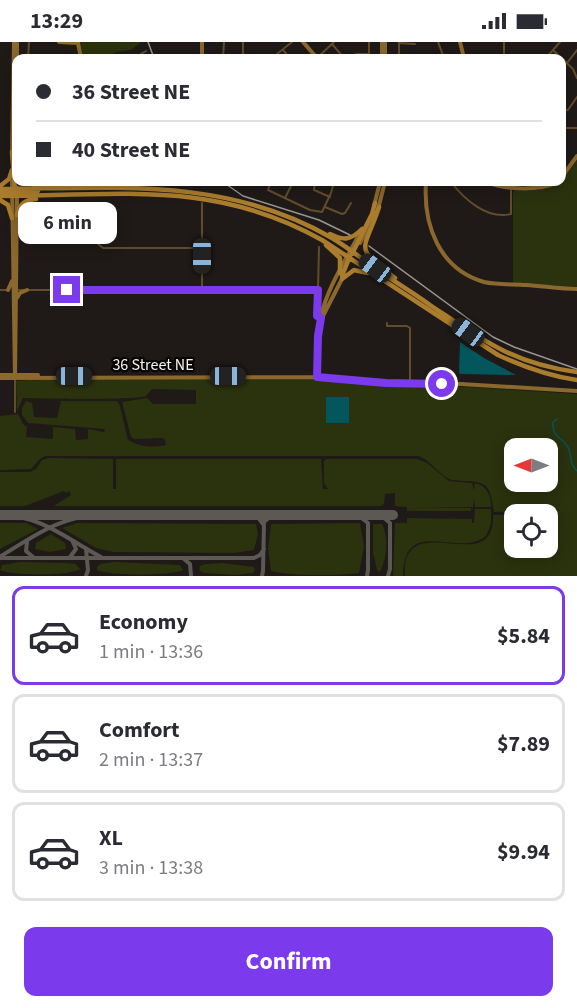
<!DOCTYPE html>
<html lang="en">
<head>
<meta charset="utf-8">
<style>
  body { margin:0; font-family:"Source Sans 3",sans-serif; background:#f2f2f3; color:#2b2b33; height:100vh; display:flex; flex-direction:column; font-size:22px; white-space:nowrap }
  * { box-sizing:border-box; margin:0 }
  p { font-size:20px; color:#7c7c81 }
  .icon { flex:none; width:33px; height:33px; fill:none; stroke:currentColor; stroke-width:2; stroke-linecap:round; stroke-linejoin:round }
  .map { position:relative; height:534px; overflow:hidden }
  .drawer { display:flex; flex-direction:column; background:#fff; flex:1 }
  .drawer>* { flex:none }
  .top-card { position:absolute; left:12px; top:12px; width:554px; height:132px; border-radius:12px; box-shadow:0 3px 15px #0003; display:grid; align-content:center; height:132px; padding:0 24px; background:#fff }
  .needle { width:39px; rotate:270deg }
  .fabs { position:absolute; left:504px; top:396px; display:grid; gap:12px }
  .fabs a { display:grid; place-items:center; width:54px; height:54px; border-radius:12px; background:#fff; box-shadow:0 3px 15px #0003; font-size:30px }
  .end { position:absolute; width:27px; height:27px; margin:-14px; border:8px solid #7c3aed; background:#fff; box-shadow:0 0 0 3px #fff }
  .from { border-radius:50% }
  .bubble { position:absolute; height:42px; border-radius:12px; background:#fff; box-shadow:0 3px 15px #0003; font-size:20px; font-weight:700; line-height:42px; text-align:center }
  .car { position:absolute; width:18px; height:36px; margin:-18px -9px; border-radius:8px; box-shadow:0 0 4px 2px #0007; background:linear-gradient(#222 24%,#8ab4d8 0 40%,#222 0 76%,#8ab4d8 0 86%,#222 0) }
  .top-card b { display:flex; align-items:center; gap:21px; height:57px; font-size:22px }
  .top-card b+b { border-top:2px solid #e1e1e2 }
  .top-card i { width:15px; height:15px; background:#2b2b33 }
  ul { padding:10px 0 0; list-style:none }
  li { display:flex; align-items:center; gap:18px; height:99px; margin:0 12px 9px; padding:0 12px; border:3px solid #e1e1e2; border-radius:12px }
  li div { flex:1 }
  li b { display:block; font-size:22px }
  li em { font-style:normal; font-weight:700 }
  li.on { border-color:#7c3aed }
  li>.icon { width:54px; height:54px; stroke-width:1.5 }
  .button { display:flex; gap:12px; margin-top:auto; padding:12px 24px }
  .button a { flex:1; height:69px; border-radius:12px; background:#7c3aed; color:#fff; font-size:24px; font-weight:700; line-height:69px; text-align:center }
  .status { display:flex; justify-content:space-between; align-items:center; height:42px; padding:0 30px; background:#fff; direction:ltr }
  .status svg { height:16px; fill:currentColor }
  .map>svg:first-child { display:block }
  .green { fill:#2b320e; fill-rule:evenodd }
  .water { fill:#02565c }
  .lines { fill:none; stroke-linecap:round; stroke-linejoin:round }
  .stream { stroke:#02565c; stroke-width:1.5 }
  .taxiway { stroke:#5c5854; stroke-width:4 }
  .runway { stroke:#5c5854; stroke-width:10 }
  .street { stroke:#624c2a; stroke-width:2 }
  .secondary { stroke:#8b682d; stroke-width:4 }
  .primary { stroke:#aa7c2d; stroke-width:4.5 }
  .tram { stroke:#989592; stroke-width:1.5 }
  .route { stroke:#7c3aed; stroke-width:8 }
  .labels { text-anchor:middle; stroke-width:4.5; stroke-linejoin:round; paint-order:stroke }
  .street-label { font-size:16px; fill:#f6f3f0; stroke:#070605 }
</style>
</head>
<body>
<div class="status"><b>13:29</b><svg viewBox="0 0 49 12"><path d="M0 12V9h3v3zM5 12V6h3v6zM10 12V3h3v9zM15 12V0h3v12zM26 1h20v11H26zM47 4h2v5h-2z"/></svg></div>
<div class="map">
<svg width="577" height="534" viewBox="0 0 577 534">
  <rect width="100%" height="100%" fill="#1f1a17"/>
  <path class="green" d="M 80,0 L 141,0 L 131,8 L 117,10 L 102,16 L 83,16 Z
    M 577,118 L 577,245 L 513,241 L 513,151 L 515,147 C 549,148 557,146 577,118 Z
    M 290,336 L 339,338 L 394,344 L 469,345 L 577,352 L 577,534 L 405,534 C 405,527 404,517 409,511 C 428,482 495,529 493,473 L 514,473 L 514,506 L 548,506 L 548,472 L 534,472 L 533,469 L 494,470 C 490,447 491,439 463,439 C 458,438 454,439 449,437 C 438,431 431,419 419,414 L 45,414 L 40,417 L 31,427 L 0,428 L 0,374 L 18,372 L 23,382 L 27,385 L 26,395 L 53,397 L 53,385 L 75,387 L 76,398 L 88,397 L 88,387 L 104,390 L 105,387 L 28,381 L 22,373 L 22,366 L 26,359 L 32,361 L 34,375 L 57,376 L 61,359 L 117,359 L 120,364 L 128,398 C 141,405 151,406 166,403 L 165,398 L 162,396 L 135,397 L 131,395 L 122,360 L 147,356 L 153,362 L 196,362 L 196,348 L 152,347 C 150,349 148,352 146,354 C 138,358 38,357 23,356 L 17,369 L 16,339 L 29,338 L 30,337 ZM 514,406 L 548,406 L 548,440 L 514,440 Z
    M 48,416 L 113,417 L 113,447 L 116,447 L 116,417 L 321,417 L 323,447 L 328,447 L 324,441 L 324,419 L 326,417 L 417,417 L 427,421 L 449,439 L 472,441 L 474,448 L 475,441 C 487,444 491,453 491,465 L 475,465 L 474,457 L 473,465 L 415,466 L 471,466 L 471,469 L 407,469 L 407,465 L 395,464 L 395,451 L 385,452 L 384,462 L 381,464 L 54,464 L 71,453 L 69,449 L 66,451 L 64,449 L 25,464 L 0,464 L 0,430 L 30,430 L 36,427 L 42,418 Z
    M 475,467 L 491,467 L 491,482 L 486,494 C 457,517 404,472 403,534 L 393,534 L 395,481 L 407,481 L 407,476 L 472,477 L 472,481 L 474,481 Z
    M 0,481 L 26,481 L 38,487 L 0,507 Z
    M 77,481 L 256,482 L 258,492 L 254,508 L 234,511 L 113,510 L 96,506 L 62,486 Z
    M 360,481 L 364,505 L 359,531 C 339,534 289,534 271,529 L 268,507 L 271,482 Z
    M 373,482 L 382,482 C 389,496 387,516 380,530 L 377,528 L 373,510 Z
    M 51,492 L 65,501 L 66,507 L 50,510 L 35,507 L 36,501 Z
    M 20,520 L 69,521 L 76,522 L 80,527 C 73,534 11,534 0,528 L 2,523 Z
    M 114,520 L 180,523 L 183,528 C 173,534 107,534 97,528 L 97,525 L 100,522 Z
    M 223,521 L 254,525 L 255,528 L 253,531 L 236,533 L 204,531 L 199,528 L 200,524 L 205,522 Z"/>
  <path class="water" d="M 460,300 L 484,316 L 516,333 L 461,332 L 459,331 Z
    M 326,355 L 349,355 L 349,381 L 326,381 Z"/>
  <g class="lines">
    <path class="stream" d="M 557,377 L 553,380 C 552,397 562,394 568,405 C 573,414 568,420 577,429"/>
    <path class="taxiway" d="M 0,473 C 40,473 67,497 101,515
      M 238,474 L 257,474 L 263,482
      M 340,474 L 359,474 L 368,481 L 368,528 L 367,534
      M 366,474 L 382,474 L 390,481 L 390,527 L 388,534
      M 27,500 L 26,509 L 33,515
      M 1,514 C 26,499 52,480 82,475 C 95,473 107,474 120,474
      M 70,515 L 76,507 L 72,498
      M 0,516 L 254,516 L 260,513 L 264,507
      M 184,517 L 190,522 L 191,534
      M 86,534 L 88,528 L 86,507
      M 262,534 L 263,529 L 264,480 L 271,474 L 285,474"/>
    <path class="runway" d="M 0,473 L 393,473"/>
    <path class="street" d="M 243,0 L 243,16
      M 438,0 L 444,16
      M 399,1 L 415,2
      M 332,2 L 344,16 L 357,12 L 369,12 L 369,0
      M 283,8 L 290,16
      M 554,9 L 573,27 L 577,36
      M 486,13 L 504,13
      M 28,16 L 29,0
      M 134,16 L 146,9
      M 223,16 L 224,0
      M 243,16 L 272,16 L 292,0
      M 317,16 L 334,0
      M 399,16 L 399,0
      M 504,16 L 504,0
      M 546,16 L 560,0
      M 567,21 L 577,8
      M 561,68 L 568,68 L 577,55
      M 561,86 L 577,86
      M 561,105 L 564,106
      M 271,140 L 268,148 L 310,168 L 322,170 L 331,151 L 334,140
      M 315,140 L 314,148 L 330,155
      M 451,140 C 464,157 487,178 511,172 L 511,145
      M 285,156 L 293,140
      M 98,165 L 98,202 L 103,206 L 202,206
      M 325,165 L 342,172 L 345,171 L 351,161
      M 0,248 L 6,248
      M 15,248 L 318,248 L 317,274 L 321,277
      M 202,248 L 202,161
      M 318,248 L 319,205
      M 387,281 L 387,284 L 407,284 L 410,286 L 410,342
      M 15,336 L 15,370"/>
    <path class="secondary" d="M 59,0 L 78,1
      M 303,0 L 317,16
      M 382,0 L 382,16
      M 460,0 L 464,16
      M 78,1 L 81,16
      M 17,16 L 17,0
      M 202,16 L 202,0
      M 385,16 L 385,0
      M 16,41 L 16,61
      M 12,113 L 14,0
      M 561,136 L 577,114
      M 12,139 L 15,336
      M 426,140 C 423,183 439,227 484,240 C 497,243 512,242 526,243 C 543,244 560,247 577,247
      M 487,140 C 503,148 541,149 557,140
      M 374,164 L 380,140
      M 378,167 L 385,140
      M 360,201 L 373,176
      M 8,248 L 12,239
      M 17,256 L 20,251 L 27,248
      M 323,274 L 343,235
      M 0,333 L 38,333
      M 15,335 L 17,154
      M 317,335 C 317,315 317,294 321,274 C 328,244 347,216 361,189
      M 0,336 L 317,335 L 386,341 L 461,342 L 577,349"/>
    <path class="primary" d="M 12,110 L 15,149
      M 23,140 L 38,143
      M 0,144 L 9,137 L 12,128
      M 0,147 C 117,146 227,135 332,196 C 347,205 360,215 373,225 C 392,238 412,250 430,263 C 481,297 513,322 577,330
      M 0,151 L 12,150 L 17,146
      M 0,154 C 117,154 214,137 322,198 L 498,313 C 524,325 549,334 577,338
      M 12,154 L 17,150 L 38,149
      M 0,158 L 8,163 L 12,176
      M 379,165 C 364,211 352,203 395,236
      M 17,173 C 20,162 24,158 36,157
      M 330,192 C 344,199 351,198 362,187
      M 326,203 L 340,216 L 340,231
      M 352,212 L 372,172 L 375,161
      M 342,234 L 350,214
      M 342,237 L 354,228 L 368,231"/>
    <path class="tram" d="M 148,0 L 154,16
      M 223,140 L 243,154 L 319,178 L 350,193
      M 369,204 L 493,295 L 514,305 L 577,327"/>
  </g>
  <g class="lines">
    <path class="route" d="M 67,248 L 318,248 L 317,274 L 321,276 L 318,294 L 317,335 L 386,341 L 442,342"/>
  </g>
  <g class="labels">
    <g class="street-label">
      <text x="153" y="328">36 Street NE</text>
    </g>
  </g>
</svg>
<div class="fabs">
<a><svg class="needle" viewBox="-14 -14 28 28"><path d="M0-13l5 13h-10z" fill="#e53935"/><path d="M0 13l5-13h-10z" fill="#7c7c81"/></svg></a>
<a><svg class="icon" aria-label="locate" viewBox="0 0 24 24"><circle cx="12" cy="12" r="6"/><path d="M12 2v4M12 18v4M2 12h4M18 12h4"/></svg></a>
</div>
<i class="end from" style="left:442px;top:342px"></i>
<i class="end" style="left:67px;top:248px"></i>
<div class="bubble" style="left:18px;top:160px;width:99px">6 min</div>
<i class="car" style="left:202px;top:214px;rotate:180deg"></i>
<i class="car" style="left:375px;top:226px;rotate:307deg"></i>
<i class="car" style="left:468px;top:290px;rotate:306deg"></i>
<i class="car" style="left:74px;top:334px;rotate:90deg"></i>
<i class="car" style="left:228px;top:334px;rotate:90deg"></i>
<div class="top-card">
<b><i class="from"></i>36 Street NE</b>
<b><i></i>40 Street NE</b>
</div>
</div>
<section class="drawer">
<ul>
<li class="on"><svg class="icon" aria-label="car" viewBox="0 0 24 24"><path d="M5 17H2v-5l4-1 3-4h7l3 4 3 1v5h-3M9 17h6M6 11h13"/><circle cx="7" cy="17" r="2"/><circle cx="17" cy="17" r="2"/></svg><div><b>Economy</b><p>1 min · 13:36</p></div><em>$5.84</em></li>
<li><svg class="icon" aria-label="car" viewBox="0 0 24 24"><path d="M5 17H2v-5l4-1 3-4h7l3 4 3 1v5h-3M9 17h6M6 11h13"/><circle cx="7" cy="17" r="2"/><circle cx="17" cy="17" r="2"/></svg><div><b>Comfort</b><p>2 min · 13:37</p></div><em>$7.89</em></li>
<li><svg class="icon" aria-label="car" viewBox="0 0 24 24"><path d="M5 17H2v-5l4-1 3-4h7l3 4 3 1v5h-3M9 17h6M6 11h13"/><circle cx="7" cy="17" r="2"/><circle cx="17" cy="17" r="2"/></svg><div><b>XL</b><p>3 min · 13:38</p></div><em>$9.94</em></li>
</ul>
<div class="button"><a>Confirm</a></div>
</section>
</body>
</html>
